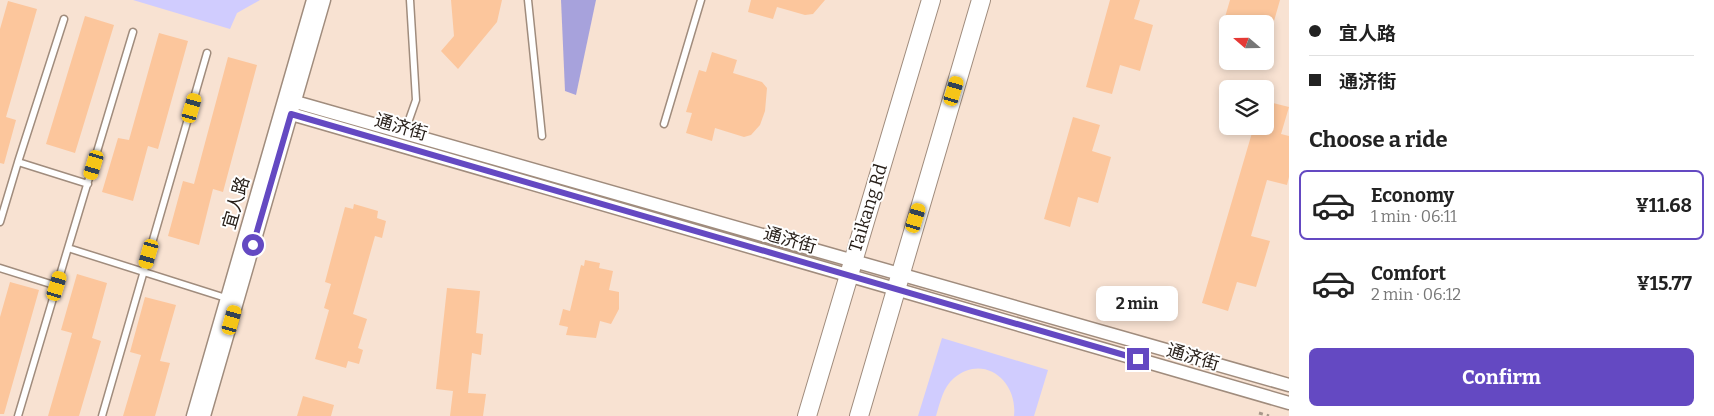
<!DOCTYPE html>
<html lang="en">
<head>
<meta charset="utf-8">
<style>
  body { margin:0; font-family:Bitter,"Noto Sans SC",serif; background:#f2f2f2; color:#222; height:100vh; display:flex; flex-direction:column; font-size:19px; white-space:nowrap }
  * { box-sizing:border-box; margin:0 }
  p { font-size:16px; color:#767676 }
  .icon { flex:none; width:28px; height:28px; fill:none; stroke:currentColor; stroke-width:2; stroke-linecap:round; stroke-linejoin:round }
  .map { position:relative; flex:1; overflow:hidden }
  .sheet { display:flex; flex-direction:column; background:#fff; width:425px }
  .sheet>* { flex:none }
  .top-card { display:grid; align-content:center; height:110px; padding:0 20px; background:#fff }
  .needle { width:32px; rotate:290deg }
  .buttons { position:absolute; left:1219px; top:15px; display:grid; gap:10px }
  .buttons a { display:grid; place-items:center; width:55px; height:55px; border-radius:8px; background:#fff; box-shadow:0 2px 8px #0003; font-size:25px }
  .end { position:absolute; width:22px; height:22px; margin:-11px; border:6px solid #6449c2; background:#fff; box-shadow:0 0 0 2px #fff }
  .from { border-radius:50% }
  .bubble { position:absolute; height:35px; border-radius:8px; background:#fff; box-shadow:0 2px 8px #0003; font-size:16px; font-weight:700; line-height:35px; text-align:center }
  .car { position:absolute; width:15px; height:30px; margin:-15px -8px; border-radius:6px; box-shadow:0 0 4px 1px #0007; background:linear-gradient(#f5c518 24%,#345 0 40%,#f5c518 0 76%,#345 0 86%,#f5c518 0) }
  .top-card b { display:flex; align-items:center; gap:18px; height:48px; font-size:19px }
  .top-card b+b { border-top:1px solid #e0e0e0 }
  .top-card i { width:12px; height:12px; background:#222 }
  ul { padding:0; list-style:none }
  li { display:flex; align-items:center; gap:15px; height:70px; margin:0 10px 8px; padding:0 10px; border:2px solid transparent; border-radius:8px }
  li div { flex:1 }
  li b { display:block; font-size:19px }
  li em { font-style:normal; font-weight:700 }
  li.on { border-color:#6449c2 }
  li>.icon { width:45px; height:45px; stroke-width:1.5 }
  h2 { padding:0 20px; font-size:22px; line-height:60px }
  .cta { display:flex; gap:10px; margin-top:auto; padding:10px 20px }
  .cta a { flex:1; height:58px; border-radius:8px; background:#6449c2; color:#fff; font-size:20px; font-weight:700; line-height:58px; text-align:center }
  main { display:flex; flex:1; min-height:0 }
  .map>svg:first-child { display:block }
  .green { fill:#d0ccfe }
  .water { fill:#a7a2dc }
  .building { fill:#fcc69c }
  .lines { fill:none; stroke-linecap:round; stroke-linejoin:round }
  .service-casing { stroke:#a08c7d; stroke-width:9 }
  .minor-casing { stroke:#a08c7d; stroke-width:15 }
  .secondary-casing { stroke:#a08c7d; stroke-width:20 }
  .path { stroke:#a8978b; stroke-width:3; stroke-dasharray:4 4; stroke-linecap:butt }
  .service { stroke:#fff; stroke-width:6 }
  .minor { stroke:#fff; stroke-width:12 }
  .secondary { stroke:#fff; stroke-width:18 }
  .route { stroke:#6449c2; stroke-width:6 }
  .labels { text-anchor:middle; stroke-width:4; stroke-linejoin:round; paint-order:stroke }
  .street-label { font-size:18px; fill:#251d17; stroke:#fff }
</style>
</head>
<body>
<main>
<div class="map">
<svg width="1289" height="416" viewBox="0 0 1289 416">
  <rect width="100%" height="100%" fill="#f8e2d2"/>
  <path class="green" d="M 133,0 L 260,0 L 237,13 L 230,29 Z
    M 942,338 L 1048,370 L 1034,416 L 1014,416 C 1018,381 984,353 954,378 C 943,387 940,403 936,416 L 918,416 Z"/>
  <path class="water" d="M 561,0 L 596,0 L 576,95 L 565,91 Z"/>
  <path class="building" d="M 451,0 L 502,0 L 497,22 L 458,69 L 441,51 L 454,36 Z
    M 751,0 L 825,0 L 813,14 L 805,15 L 777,7 L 773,19 L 748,12 Z
    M 1110,0 L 1140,0 L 1134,19 L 1153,25 L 1140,71 L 1120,65 L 1112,94 L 1086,87 Z
    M 1230,0 L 1280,0 L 1274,21 L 1254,16 L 1252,24 L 1223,24 Z
    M 8,1 L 37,9 L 6,117 L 16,120 L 4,164 L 0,163 L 0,29 Z
    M 85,16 L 114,25 L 75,153 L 46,144 Z
    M 159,33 L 188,41 L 158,149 L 148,146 L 133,201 L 102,192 L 118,138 L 129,140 Z
    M 712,52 L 737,60 L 733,73 L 762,82 L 767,88 L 765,111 L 760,125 L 751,135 L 744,137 L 715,128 L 712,141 L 686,133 L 692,113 L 686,112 L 699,70 L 706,72 Z
    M 228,57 L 257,65 L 223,192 L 213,189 L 199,245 L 168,236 L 183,181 L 194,184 Z
    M 1265,101 L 1289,107 L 1281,134 L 1289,136 L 1289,177 L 1287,185 L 1267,180 L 1251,236 L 1270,241 L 1256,287 L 1237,282 L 1228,311 L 1202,303 L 1254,126 L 1265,126 Z
    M 1073,117 L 1100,125 L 1092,151 L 1111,157 L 1098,203 L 1078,197 L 1070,227 L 1044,219 Z
    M 354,204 L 378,211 L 377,218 L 386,221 L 382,238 L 375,236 L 353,314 L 367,319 L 358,348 L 363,350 L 359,364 L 348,361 L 346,368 L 315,359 L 329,310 L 324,308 L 331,284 L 325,282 L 345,207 L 353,209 Z
    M 585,260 L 600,263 L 599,268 L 613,271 L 609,290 L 619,292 L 619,309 L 611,324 L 600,321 L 596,338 L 566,335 L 568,327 L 559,325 L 563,309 L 570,311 L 581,265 L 584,266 Z
    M 77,274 L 107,283 L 92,338 L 101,341 L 79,416 L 48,416 L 72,333 L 61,330 Z
    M 10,282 L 39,290 L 4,414 L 0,414 L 0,317 Z
    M 447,288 L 480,291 L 476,333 L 483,334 L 481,355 L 472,353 L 468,393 L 486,394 L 483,416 L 450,416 L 453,391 L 436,389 Z
    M 145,297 L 176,305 L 160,361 L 170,363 L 155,416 L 123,416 L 141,355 L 130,352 Z
    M 303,396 L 334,405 L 331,416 L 297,416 Z"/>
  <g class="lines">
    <g class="service-casing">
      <path id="service" d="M 528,0 L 542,136
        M 664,124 L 701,0
        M 404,134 L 416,100 L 410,0
        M 18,162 L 64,19
        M 0,222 L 18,162 L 88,184
        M 68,248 L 133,32
        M 0,268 L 57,286
        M 18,416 L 68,248 L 229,299
        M 102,416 L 207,53"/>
    </g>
    <g class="minor-casing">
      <path id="minor" d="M 285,99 L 1289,385
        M 281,111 L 1289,403
        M 193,416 L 313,0
        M 204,416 L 324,0"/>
    </g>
    <g class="secondary-casing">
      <path id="secondary" d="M 807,416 L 931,0
        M 859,416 L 981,0"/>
    </g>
    <path class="path" d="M 1259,413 L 1269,416"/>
    <use href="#service" class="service"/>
    <use href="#minor" class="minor"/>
    <use href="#secondary" class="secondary"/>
  </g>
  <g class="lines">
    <path class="route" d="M 253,245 L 291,114 L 1138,359"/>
  </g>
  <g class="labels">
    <g class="street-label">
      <text transform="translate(401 127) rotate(16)" y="6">通济街</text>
      <text transform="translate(236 203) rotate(-74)" y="6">宜人路</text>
      <text transform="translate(868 208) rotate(-73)" y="6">Taikang Rd</text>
      <text transform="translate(790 240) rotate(16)" y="6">通济街</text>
      <text transform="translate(1193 357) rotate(16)" y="6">通济街</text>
    </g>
  </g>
</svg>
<div class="buttons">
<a><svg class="needle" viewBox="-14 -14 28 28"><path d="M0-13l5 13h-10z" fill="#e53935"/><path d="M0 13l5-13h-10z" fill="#767676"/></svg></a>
<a><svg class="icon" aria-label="layers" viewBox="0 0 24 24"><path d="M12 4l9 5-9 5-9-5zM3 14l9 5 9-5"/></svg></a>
</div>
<i class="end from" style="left:253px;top:245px"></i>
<i class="end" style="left:1138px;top:359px"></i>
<div class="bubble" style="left:1096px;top:286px;width:82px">2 min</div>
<i class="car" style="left:954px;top:91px;rotate:17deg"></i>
<i class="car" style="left:192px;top:108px;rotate:16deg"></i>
<i class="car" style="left:94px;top:165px;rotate:197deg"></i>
<i class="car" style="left:916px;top:218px;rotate:17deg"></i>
<i class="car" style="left:149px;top:254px;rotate:196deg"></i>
<i class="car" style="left:57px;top:286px;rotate:17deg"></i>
<i class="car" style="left:232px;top:320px;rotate:16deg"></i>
</div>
<section class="sheet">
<div class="top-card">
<b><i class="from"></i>宜人路</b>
<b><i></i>通济街</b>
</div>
<h2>Choose a ride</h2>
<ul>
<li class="on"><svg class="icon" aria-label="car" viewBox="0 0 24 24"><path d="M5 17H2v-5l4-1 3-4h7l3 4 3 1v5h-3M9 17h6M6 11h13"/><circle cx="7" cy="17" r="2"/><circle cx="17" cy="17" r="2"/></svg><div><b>Economy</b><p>1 min · 06:11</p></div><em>¥11.68</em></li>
<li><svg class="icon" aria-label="car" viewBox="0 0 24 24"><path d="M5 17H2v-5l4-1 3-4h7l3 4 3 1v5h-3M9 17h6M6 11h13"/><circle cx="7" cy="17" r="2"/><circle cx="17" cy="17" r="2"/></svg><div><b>Comfort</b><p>2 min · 06:12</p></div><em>¥15.77</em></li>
</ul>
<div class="cta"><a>Confirm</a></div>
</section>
</main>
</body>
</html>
